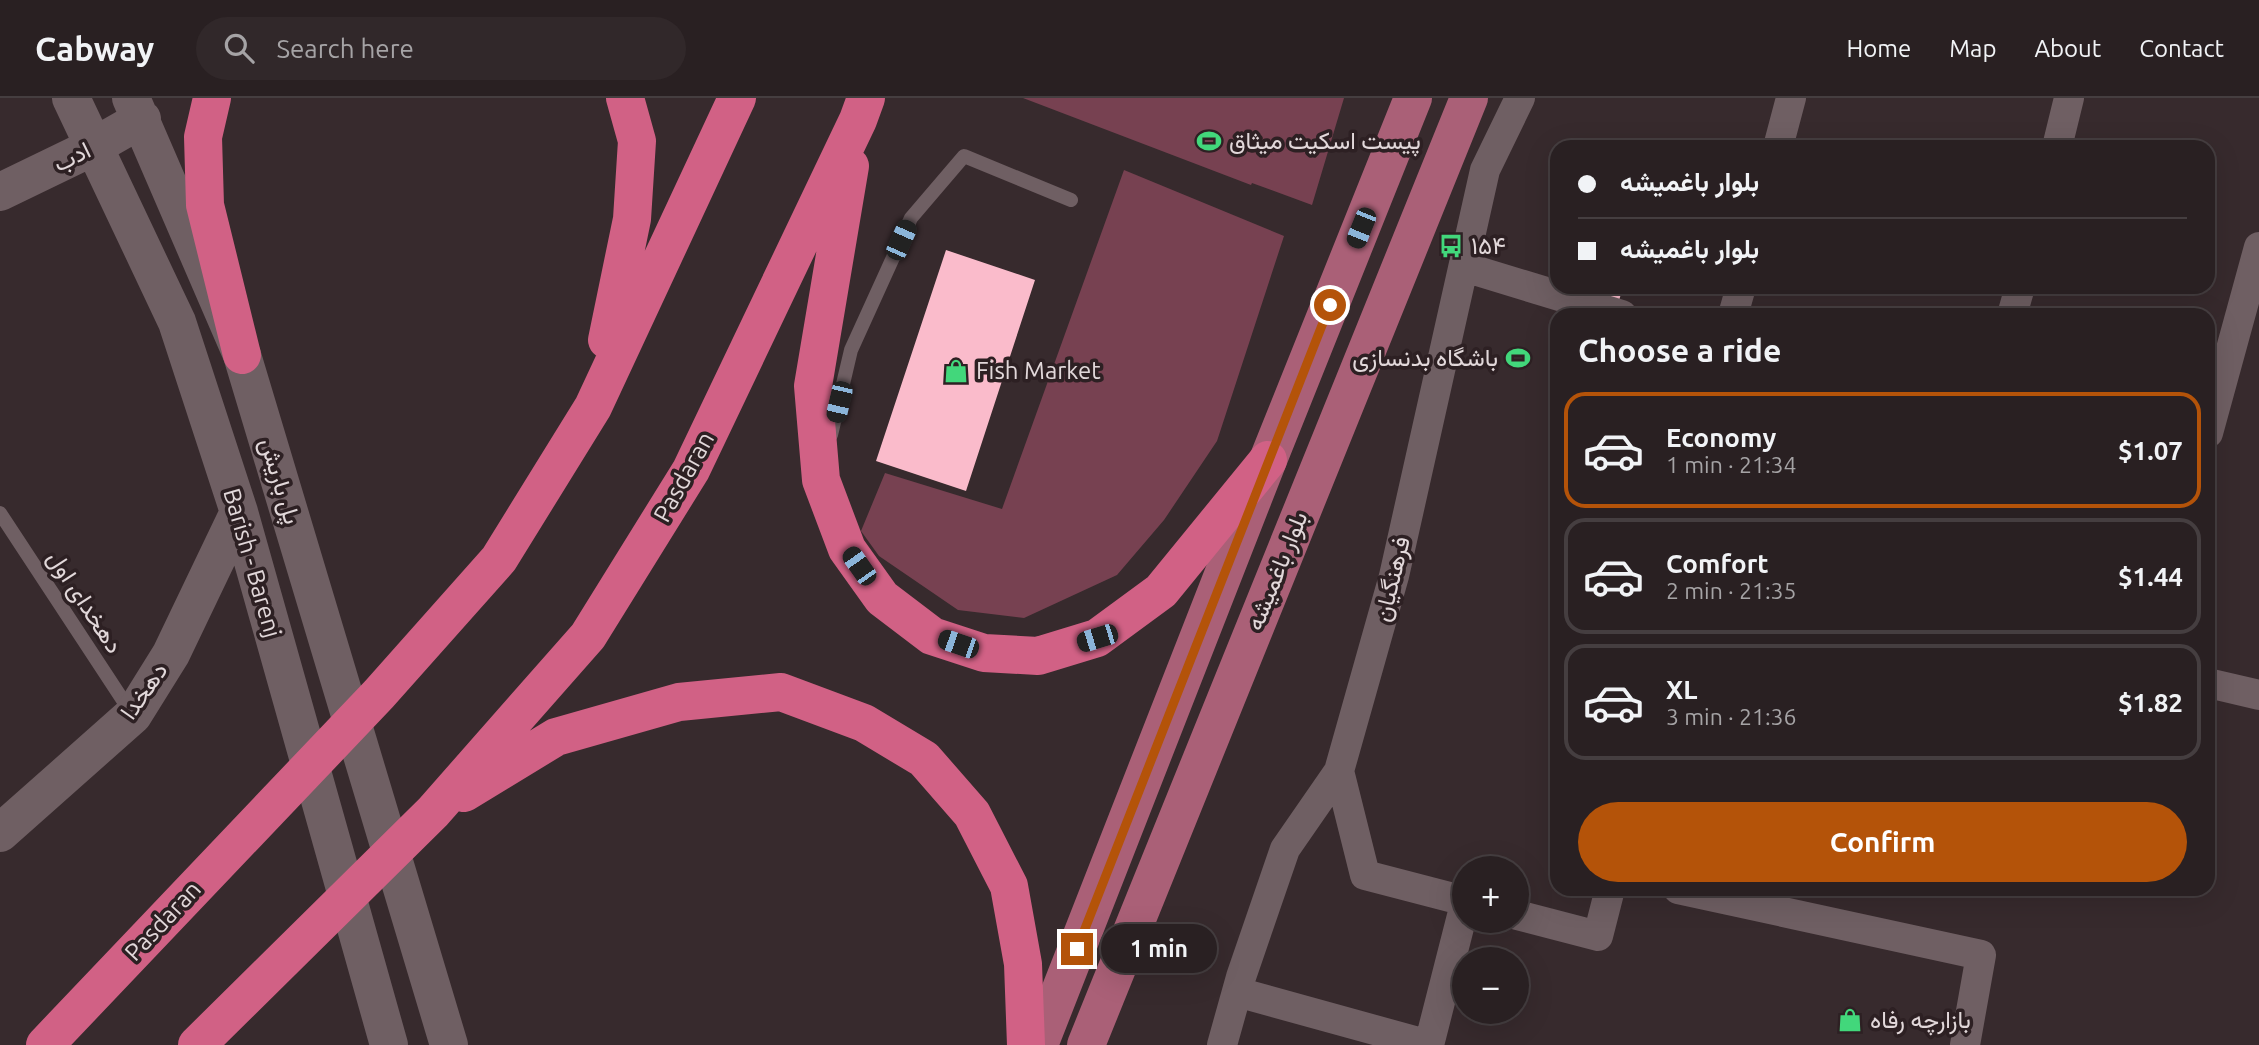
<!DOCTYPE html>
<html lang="en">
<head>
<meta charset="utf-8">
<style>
  body { margin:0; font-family:Ubuntu,Vazirmatn,sans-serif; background:#31282a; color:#f1f3f6; height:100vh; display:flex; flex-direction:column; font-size:26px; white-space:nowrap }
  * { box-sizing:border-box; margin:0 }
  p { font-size:23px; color:#a5a3a5 }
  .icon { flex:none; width:38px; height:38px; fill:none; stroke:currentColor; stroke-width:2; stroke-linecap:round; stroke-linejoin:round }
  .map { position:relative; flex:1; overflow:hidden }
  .sheet { position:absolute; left:1550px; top:210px; width:665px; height:588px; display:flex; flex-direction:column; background:#292022; border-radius:21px; box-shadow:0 7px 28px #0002,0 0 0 2px #453e40 }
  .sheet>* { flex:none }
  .guide { position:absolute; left:1550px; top:42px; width:665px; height:154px; border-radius:21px; box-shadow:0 7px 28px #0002,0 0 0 2px #453e40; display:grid; align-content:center; height:154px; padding:0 28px; background:#292022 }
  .fabs { position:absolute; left:1452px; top:758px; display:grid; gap:14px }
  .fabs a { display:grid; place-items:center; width:77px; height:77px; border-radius:50%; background:#292022; box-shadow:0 7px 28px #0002,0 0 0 2px #453e40; font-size:35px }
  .end { position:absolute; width:32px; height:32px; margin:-16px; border:9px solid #b45309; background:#fff; box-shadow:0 0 0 4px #fff }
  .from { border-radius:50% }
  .bubble { position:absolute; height:49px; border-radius:24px; background:#292022; box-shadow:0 7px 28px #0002,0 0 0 2px #453e40; font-size:23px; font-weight:600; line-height:49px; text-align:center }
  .car { position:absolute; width:21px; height:42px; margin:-21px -10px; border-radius:9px; box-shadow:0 0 5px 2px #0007; background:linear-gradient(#222 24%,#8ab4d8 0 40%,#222 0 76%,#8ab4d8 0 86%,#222 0) }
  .guide b { display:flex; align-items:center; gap:24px; height:66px; font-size:26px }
  .guide b+b { border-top:2px solid #453e40 }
  .guide i { width:18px; height:18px; background:#f1f3f6 }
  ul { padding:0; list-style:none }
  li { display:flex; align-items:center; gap:21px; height:116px; margin:0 14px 10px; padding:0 14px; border:4px solid #453e40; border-radius:21px }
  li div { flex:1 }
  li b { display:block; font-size:26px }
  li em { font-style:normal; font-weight:600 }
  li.active { border-color:#b45309 }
  li>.icon { width:63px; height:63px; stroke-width:1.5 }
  h2 { padding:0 28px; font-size:32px; line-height:84px }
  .button { display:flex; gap:14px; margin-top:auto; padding:14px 28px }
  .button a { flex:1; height:80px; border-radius:42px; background:#b45309; color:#fff; font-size:28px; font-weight:600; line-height:80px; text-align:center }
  header { display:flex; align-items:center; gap:42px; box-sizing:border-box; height:98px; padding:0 35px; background:#292022; border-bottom:2px solid #453e40 }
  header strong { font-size:33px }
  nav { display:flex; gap:38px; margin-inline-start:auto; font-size:24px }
  .search { width:490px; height:63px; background:#31282a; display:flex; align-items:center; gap:18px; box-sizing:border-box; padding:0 24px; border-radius:38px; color:#a5a3a5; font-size:26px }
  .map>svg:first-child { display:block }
  .green { fill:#774151 }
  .building { fill:#fabbcb }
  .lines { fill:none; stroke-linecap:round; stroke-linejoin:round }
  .lane { stroke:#6f5f63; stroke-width:14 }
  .street { stroke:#6f5f63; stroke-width:30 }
  .secondary { stroke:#6f5f63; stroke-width:38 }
  .primary { stroke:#aa6077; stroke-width:38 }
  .highway { stroke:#d16185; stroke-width:38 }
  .route { stroke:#b45309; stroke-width:9 }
  .labels { text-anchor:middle; stroke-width:7; stroke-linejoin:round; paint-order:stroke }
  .poi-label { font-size:24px; fill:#e2d8da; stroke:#2d2023; text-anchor:start }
  .street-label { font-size:24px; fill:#e2d8da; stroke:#2d2023 }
</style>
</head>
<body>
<header>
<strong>Cabway</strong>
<div class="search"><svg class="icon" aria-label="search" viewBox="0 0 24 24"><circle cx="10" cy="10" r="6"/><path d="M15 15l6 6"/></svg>Search here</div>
<nav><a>Home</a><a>Map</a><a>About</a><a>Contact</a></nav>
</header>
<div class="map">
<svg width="2259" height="947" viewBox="0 0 2259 947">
  <rect width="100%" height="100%" fill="#372a2d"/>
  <path class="green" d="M 1023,0 L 1344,0 L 1312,107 L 1252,85 L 1251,87 Z
    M 1124,72 L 1284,138 L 1217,343 L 1164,422 L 1117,477 L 1024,520 L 958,512 L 879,458 L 861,433 L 885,375 L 1002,411 Z"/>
  <path class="building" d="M 946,152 L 1035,182 L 966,393 L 876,363 Z
    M 1558,189 L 1623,189 L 1618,206 Z"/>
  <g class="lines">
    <path class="lane" d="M 831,337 L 851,252 L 911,120 L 964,58 L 1071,102
      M 0,415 L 132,616"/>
    <path class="street" d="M 1778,49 L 1791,0
      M 2057,49 L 2069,0
      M 1464,169 L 1622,217
      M 1733,217 L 1741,189
      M 2012,217 L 2020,189
      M 2208,335 L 2259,149
      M 2208,585 L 2259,597
      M 1339,673 L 1365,777 L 1465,803
      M 1678,791 L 1981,857 L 1965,947
      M 1517,817 L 1598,838 L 1610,791
      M 1237,894 L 1429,947
      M 1222,947 L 1241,879 L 1285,751 L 1339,673 L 1394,478 L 1485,72 L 1520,0
      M 1429,947 L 1465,806"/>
    <path class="secondary" d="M 71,0 L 177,224 L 239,414 L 389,947
      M 131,0 L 242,257 L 449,947
      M 0,94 L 93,49 L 142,21
      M 0,735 L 133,617 L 171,556 L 239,414"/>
    <path class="primary" d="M 1039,947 L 1268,362 L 1413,0
      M 1086,947 L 1469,0"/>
    <path class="highway" d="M 212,0 L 203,39 L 205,107 L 242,257
      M 850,68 L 813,288 L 821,382 L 847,451 L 882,500 L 932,538 L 984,555 L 1038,558 L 1097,540 L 1161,493 L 1268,362
      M 607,242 L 632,121 L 637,43 L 625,0
      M 464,695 L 556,639 L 679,604 L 781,594 L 864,625 L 924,661 L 972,716 L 1009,788 L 1023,866 L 1026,947
      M 45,947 L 379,596 L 499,461 L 593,309 L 737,0
      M 197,947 L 433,714 L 588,538 L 691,372 L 858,22 L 866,0"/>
  </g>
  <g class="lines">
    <path class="route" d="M 1077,851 L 1330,207"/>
  </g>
  <defs>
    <g id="stadium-bare" transform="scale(1.89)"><path d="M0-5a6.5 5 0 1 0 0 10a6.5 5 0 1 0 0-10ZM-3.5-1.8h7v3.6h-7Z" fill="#42d77b" stroke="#2d2023" stroke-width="2.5" paint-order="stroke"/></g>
    <g id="bus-bare" transform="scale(1.89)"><path d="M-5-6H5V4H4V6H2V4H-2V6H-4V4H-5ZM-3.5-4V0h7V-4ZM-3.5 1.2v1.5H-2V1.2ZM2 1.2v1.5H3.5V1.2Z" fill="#42d77b" stroke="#2d2023" stroke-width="2.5" paint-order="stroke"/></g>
    <g id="shop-bare" transform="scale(1.89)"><path d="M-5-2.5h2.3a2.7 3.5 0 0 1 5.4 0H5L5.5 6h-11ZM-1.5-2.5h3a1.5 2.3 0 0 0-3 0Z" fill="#42d77b" stroke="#2d2023" stroke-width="2.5" paint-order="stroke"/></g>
  </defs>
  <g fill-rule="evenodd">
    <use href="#stadium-bare" x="1209" y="43"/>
    <use href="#bus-bare" x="1451" y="148"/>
    <use href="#stadium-bare" x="1518" y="260"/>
    <use href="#shop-bare" x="956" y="273"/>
    <use href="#shop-bare" x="1850" y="922"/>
  </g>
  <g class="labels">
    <g class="poi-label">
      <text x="1229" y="51">پیست اسکیت میثاق</text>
      <text x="1471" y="156">۱۵۴</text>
      <text x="1498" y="268" text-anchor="end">باشگاه بدنسازی</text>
      <text x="976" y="281">Fish Market</text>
      <text x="1870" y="930">بازارچه رفاه</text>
    </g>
    <g class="street-label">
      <text transform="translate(72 59) rotate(-26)" y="8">ادب</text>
      <text transform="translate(684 379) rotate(-61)" y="8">Pasdaran</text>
      <text transform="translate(280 383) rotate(73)" y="8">پل باریش</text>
      <text transform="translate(252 465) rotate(74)" y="8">Barish - Barenj</text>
      <text transform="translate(1277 473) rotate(-68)" y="8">بلوار باغمیشه</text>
      <text transform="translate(1392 481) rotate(-76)" y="8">فرهنگیان</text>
      <text transform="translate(85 504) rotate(57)" y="8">دهخدای اول</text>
      <text transform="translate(144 593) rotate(-55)" y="8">دهخدا</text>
      <text transform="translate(163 823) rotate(-47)" y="8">Pasdaran</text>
    </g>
  </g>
</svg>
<div class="fabs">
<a>+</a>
<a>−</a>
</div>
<i class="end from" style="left:1330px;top:207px"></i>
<i class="end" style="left:1077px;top:851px"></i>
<div class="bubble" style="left:1101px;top:826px;width:116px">1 min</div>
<i class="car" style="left:1361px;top:130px;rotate:202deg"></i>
<i class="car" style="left:901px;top:142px;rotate:24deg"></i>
<i class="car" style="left:839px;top:304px;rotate:193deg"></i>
<i class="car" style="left:859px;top:468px;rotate:325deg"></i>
<i class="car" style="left:1097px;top:540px;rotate:253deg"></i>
<i class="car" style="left:958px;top:546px;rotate:289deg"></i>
<div class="guide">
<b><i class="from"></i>بلوار باغمیشه</b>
<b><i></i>بلوار باغمیشه</b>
</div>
<section class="sheet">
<h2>Choose a ride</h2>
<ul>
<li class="active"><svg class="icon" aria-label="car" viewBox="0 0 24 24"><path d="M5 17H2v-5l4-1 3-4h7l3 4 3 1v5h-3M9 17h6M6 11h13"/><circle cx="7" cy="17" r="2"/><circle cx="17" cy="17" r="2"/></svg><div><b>Economy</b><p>1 min · 21:34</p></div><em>$1.07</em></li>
<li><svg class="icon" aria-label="car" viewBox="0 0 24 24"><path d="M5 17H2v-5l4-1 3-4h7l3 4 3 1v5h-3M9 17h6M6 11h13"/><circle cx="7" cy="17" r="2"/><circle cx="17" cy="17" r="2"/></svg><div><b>Comfort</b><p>2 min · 21:35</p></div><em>$1.44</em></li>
<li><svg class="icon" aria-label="car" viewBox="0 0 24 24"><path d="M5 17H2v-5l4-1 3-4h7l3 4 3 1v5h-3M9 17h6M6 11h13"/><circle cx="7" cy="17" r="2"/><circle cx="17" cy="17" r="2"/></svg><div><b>XL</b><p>3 min · 21:36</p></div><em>$1.82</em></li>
</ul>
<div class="button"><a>Confirm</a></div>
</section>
</div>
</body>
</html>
